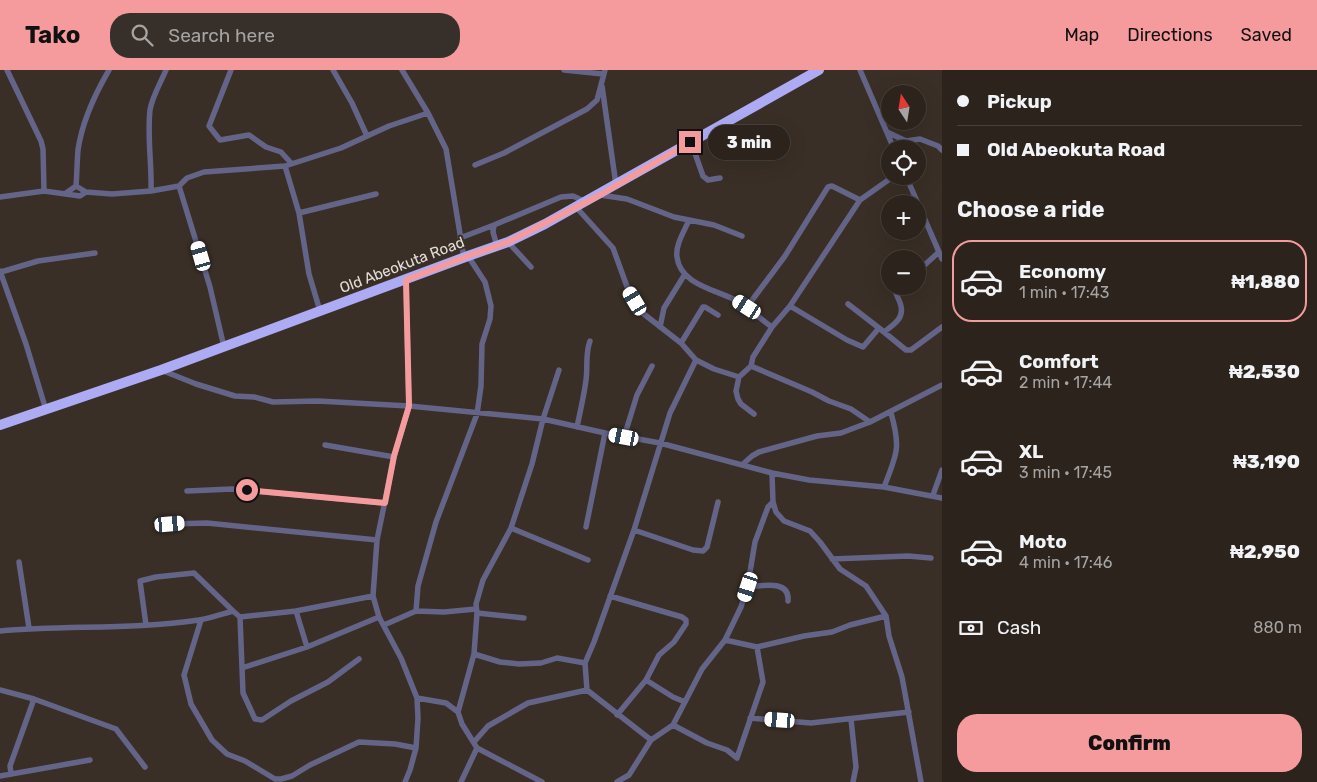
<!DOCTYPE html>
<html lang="en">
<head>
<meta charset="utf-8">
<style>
  body { margin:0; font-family:Rubik,sans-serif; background:#372f29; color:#f1f3f6; height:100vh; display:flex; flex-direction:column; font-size:19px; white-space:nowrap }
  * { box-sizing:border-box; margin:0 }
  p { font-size:16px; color:#a6a4a3 }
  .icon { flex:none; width:28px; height:28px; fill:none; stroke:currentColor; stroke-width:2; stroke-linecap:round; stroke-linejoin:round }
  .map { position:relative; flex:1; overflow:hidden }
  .sheet { display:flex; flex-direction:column; background:#2b231c; width:375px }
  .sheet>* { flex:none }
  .banner { display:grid; align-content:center; height:110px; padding:0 15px; background:#2b231c }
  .needle { width:32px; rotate:348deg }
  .controls { position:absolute; left:881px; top:15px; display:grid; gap:10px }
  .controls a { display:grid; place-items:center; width:45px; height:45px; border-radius:50%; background:#2b231c; box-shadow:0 5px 20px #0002,0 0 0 1px #47403b; font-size:25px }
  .end { position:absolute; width:22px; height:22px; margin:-11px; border:6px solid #f59b9d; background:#111; box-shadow:0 0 0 2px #111 }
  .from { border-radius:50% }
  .bubble { position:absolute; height:35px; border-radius:18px; background:#2b231c; box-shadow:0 5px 20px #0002,0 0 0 1px #47403b; font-size:16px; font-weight:800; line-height:35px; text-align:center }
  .car { position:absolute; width:15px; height:30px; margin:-15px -8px; border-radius:6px; box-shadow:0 0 4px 1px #0007; background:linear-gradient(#fff 24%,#345 0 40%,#fff 0 76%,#345 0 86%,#fff 0) }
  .banner b { display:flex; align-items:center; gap:18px; height:48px; font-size:19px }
  .banner b+b { border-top:1px solid #47403b }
  .banner i { width:12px; height:12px; background:#f1f3f6 }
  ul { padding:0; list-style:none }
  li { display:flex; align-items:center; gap:15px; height:82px; margin:0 10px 8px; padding:0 5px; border:2px solid transparent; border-radius:20px }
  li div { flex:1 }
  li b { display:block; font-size:19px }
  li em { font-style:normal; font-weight:800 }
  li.selected { border-color:#f59b9d }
  li>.icon { width:45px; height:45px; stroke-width:1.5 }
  h2 { padding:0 15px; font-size:22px; line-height:60px }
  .pay { display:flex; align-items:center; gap:12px; height:55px; padding:0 15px; font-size:19px }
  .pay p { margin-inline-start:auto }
  .button { display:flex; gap:10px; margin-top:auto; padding:10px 15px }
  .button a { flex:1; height:58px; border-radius:20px; background:#f59b9d; color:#111; font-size:20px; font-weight:800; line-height:58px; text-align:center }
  header { display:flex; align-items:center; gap:30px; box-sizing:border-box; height:70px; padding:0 25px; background:#f59b9d; color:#111 }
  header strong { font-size:24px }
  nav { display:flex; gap:28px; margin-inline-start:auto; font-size:18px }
  .search { width:350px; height:45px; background:#372f29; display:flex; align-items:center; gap:12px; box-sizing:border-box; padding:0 18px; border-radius:20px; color:#a6a4a3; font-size:19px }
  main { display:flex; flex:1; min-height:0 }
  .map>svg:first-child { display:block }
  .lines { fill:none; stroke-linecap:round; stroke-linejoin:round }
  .street { stroke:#646489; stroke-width:5.5 }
  .highway { stroke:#adabf4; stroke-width:10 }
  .route { stroke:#f59b9d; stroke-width:6 }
  .labels { text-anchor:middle; stroke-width:4; stroke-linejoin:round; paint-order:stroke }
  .street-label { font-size:15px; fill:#e3dcd7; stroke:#392f26 }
</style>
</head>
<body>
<header>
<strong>Tako</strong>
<div class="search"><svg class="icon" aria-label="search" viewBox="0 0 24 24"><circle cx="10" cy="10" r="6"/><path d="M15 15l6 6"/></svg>Search here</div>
<nav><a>Map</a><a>Directions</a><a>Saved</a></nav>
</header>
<main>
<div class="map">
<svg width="942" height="712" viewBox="0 0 942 712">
  <rect width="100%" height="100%" fill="#392f26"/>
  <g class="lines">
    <path class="street" d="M 7,0 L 41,71 L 43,79 L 44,121
      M 231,0 L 209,56 L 220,70 L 249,65 L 266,77 L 281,82 L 291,93
      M 333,0 L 352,33 L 367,66
      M 402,0 L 428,43 L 446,79 L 464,188
      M 564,0 L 603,4
      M 860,0 L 894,79
      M 602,16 L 616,115
      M 887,62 L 906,71 L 920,69 L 938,76 L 942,80
      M 691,72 L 703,106 L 708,110 L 720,108
      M 475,95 L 504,83 L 587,39 L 597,30 L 605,0
      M 285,96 L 299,143 L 309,204 L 320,241
      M 906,106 L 942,189
      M 76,116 C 77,104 77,92 78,80 C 82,52 95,24 109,0
      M 179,116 L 210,217 L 224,277
      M 151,121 C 152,94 147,67 150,40 C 152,27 161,12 166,0
      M 66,123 L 76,116 L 86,122
      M 600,125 L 627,129 L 674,147 L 714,155 L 742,166
      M 0,127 L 44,121 L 80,126 L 86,122 L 112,124 L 151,121 L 179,116 L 187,108 L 204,102 L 285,96 L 341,78 L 389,56 L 428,43
      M 576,137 L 613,178 L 629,222 L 640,241 L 681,273 L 696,290 L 714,299 L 739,307
      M 299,143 L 376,124
      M 689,150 C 685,160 675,175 677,187 C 680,215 718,220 737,231 C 750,238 760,249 772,257
      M 460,168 L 494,155
      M 508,172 L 531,197
      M 497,176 L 493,162 L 494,155 L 561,127 L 573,126 L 586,132
      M 0,201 L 26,274 L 46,340
      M 918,201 L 939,182
      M 1,202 L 38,191 L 95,183
      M 848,234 L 879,258
      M 790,236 L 847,270 L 863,277 L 879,258 L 906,280 L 911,280 L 942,257
      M 747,237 L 785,186 L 828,117 L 832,116 L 860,130
      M 660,257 L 664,238 L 685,204
      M 884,262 C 893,255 904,249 901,236 C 900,230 896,226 895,220 L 899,216
      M 681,273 L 703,237 L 705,237 L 718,245
      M 751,296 L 812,322 L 829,331 L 851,339 L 870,352
      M 161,300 L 196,314 L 235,326 L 254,327 L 273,332 L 318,331 L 409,336 L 543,349 L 605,363 L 660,373 L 772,403 L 809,410 L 884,417 L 942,428
      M 754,344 L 741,334 L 738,329 L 736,321 L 739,307 L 751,296 L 753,287 L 772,257 L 790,236 L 860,130 L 894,106
      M 577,357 C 580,342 584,326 586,310 C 588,296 585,284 590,271
      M 624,367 L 637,325 L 652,296
      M 325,375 L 394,387
      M 742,395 L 752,386 L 759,382 L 817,366 L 841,363 L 870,352 L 942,315
      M 772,403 L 773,432 L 776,442 L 784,451 L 810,461 L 820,472 L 840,499 L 866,516 L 886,546 L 889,566 L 902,607 L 921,712
      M 884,417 C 897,384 901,378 891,343
      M 187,421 L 232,419 L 385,433
      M 933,425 L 942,400
      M 170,454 L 207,453 L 377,470
      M 586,457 L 605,363
      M 511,458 L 588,490
      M 634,460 L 693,480 L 703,481 L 707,477 L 718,432
      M 832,489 L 908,486 L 931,488
      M 19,492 L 29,558
      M 747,517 C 762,516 790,509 788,531
      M 610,526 L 682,547 L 686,550 L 686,554 L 674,572 L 659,585 L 646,610 L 617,645
      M 296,541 L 307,577
      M 416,541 L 418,516 L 436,452 L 477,344 L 481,316 L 482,274 L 490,249 L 491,236 L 485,212 L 468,186
      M 477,543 L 524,548
      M 240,547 L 243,623 L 255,649 L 262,650 L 291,631 L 328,612 L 359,589
      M 201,550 L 184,605 L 191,634 L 212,670 L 227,684 L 245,691 L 275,709 L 281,709 L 292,706 L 310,695 L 359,672 L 395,674 L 416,678
      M 146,555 L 140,511 L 156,507 L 194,503 L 233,541
      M 384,555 L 416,541 L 444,542 L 476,539
      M 0,561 C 66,555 133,560 199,550 C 210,548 222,544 233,541 L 240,547 L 296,541 L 373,526
      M 725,570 L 757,577 L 804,566 L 832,562 L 850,555 L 886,546
      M 474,584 L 500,592 L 519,594 L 541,593 L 557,588 L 585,593
      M 242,598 L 307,577 L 379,547
      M 646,610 L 673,627 L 685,632
      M 0,620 L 34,629 L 116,659 L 145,697
      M 417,628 L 446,633 L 458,642
      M 750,648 L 811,653 L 909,642
      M 851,649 L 856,697 L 853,712
      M 673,655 L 707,673 L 727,680 L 737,688 L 763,612 L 757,577
      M 651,670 L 587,620 L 585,593 L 594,572 L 634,460 L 670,343 L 696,290
      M 474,672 L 488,656 L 528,633 L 587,620
      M 11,703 L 10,696 L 34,629
      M 0,706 L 90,690
      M 405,712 L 410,700 L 416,678 L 418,648 L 417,628 L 401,588 L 379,547 L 373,526 L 377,470 L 394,387 L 409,336 L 406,210
      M 461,712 L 477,678
      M 542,712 L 477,678 L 462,654 L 458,642 L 474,584 L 477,543 L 476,534 L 483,510 L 511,458 L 532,394 L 543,349 L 559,300
      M 617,712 L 629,705 L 651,670 L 673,655 L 702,599 L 725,570 L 741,537 L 748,514 L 755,472 L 768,437 L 773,432"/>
    <path class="highway" d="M 0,355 L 161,300 L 468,186 L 508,172 L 545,154 L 819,0"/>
  </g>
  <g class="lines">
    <path class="route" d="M 247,420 L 385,433 L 394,386 L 409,336 L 406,210 L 468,186 L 508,172 L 600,125 L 690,72"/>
  </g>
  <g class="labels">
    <g class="street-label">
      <text transform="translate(402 195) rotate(-21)" y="5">Old Abeokuta Road</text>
    </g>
  </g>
</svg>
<div class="controls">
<a><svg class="needle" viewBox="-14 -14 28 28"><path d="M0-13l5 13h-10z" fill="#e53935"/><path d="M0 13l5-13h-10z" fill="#a6a4a3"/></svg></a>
<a><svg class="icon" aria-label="locate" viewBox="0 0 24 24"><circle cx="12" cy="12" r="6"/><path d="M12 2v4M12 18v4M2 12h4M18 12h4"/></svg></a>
<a>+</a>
<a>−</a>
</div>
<i class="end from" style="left:247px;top:420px"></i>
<i class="end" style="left:690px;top:72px"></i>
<div class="bubble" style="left:708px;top:55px;width:82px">3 min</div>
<i class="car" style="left:201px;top:186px;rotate:344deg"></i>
<i class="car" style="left:635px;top:231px;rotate:329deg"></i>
<i class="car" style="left:747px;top:237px;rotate:303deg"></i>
<i class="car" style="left:624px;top:367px;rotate:281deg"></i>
<i class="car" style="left:170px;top:454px;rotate:85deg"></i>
<i class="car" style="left:748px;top:517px;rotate:198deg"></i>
<i class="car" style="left:780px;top:650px;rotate:274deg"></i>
</div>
<section class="sheet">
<div class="banner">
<b><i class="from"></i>Pickup</b>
<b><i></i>Old Abeokuta Road</b>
</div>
<h2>Choose a ride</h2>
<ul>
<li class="selected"><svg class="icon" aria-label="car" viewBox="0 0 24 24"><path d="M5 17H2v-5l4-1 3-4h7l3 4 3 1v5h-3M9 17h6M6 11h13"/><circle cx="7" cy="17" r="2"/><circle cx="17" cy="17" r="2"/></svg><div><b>Economy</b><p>1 min · 17:43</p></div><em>₦1,880</em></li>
<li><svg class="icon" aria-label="car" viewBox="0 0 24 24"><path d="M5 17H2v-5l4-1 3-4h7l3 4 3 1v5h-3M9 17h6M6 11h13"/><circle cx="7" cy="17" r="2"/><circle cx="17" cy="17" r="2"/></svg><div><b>Comfort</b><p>2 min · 17:44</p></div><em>₦2,530</em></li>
<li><svg class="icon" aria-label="car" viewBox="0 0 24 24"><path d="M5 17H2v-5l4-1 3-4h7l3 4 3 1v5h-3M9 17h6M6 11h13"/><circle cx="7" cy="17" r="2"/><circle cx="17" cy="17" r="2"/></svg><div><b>XL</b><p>3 min · 17:45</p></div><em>₦3,190</em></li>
<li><svg class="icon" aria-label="car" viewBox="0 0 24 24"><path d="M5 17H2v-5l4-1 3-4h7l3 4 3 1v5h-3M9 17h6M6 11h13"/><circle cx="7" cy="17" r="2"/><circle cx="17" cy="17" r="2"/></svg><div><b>Moto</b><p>4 min · 17:46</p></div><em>₦2,950</em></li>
</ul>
<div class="pay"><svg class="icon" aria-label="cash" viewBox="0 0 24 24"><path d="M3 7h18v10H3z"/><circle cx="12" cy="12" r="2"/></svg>Cash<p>880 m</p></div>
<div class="button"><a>Confirm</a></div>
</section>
</main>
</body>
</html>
